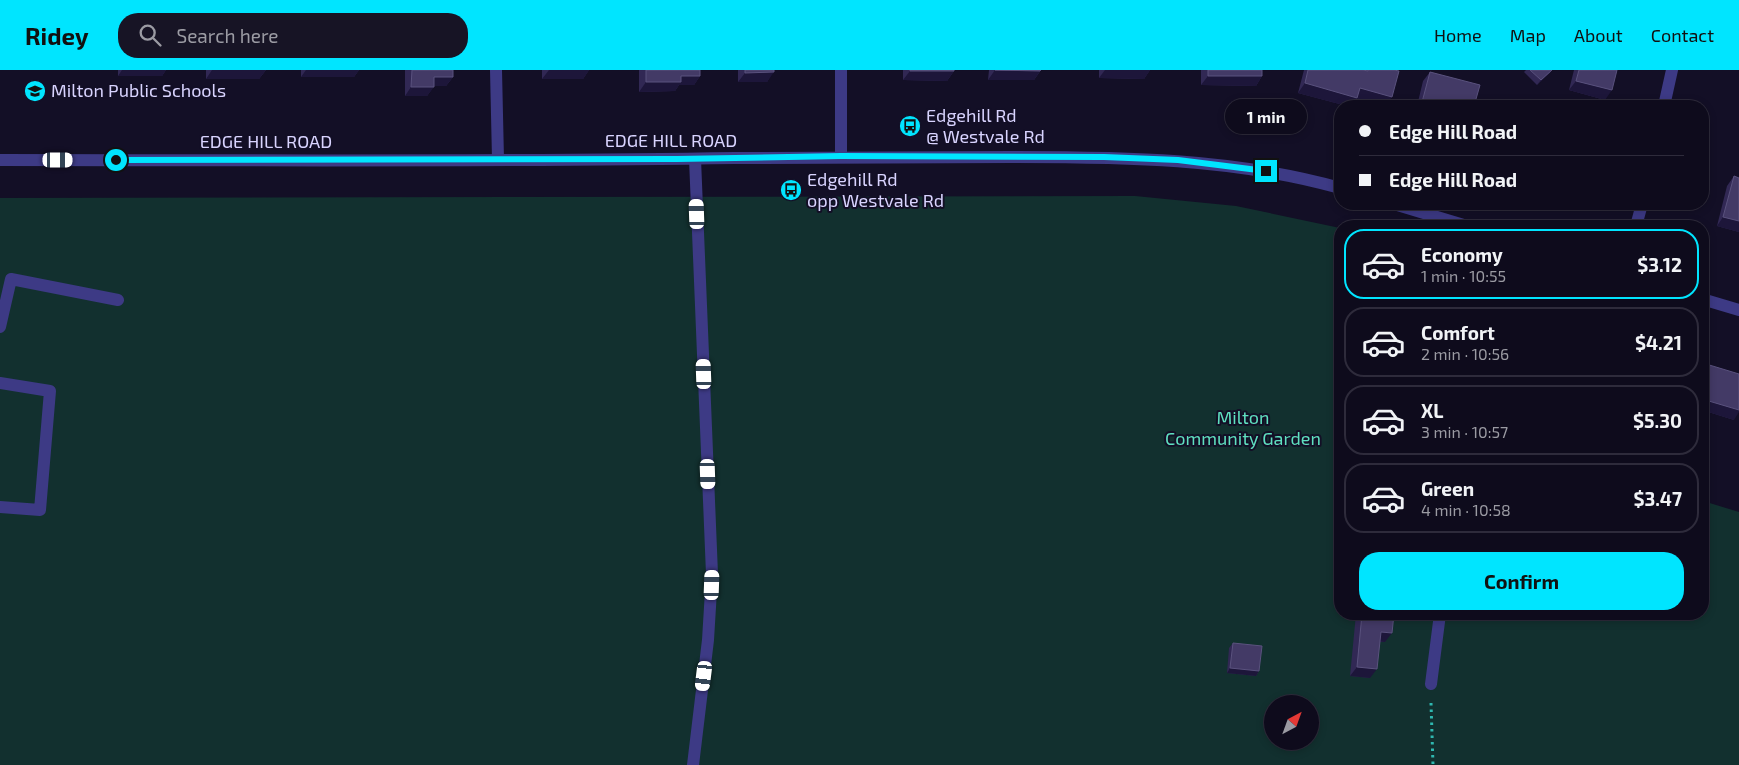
<!DOCTYPE html>
<html lang="en">
<head>
<meta charset="utf-8">
<style>
  body { margin:0; font-family:"Exo 2",sans-serif; background:#171425; color:#f1f3f6; height:100vh; display:flex; flex-direction:column; font-size:19px; white-space:nowrap }
  * { box-sizing:border-box; margin:0 }
  p { font-size:16px; color:#9b9ba3 }
  .icon { flex:none; width:28px; height:28px; fill:none; stroke:currentColor; stroke-width:2; stroke-linecap:round; stroke-linejoin:round }
  .map { position:relative; flex:1; overflow:hidden }
  .sheet { position:absolute; left:1334px; top:150px; width:375px; height:400px; display:flex; flex-direction:column; background:#0e0b1c; border-radius:20px; box-shadow:0 2px 8px #0003,0 0 0 1px #2e2b3b }
  .sheet>* { flex:none }
  .hud { position:absolute; left:1334px; top:30px; width:375px; height:110px; border-radius:20px; box-shadow:0 2px 8px #0003,0 0 0 1px #2e2b3b; display:grid; align-content:center; height:110px; padding:0 25px; background:#0e0b1c }
  .needle { width:32px; rotate:41deg }
  .tools { position:absolute; left:1264px; top:625px; display:grid; gap:10px }
  .tools a { display:grid; place-items:center; width:55px; height:55px; border-radius:50%; background:#0e0b1c; box-shadow:0 2px 8px #0003,0 0 0 1px #2e2b3b; font-size:25px }
  .end { position:absolute; width:22px; height:22px; margin:-11px; border:6px solid #00e5ff; background:#111; box-shadow:0 0 0 2px #111 }
  .from { border-radius:50% }
  .bubble { position:absolute; height:35px; border-radius:18px; background:#0e0b1c; box-shadow:0 2px 8px #0003,0 0 0 1px #2e2b3b; font-size:16px; font-weight:700; line-height:35px; text-align:center }
  .car { position:absolute; width:15px; height:30px; margin:-15px -8px; border-radius:6px; box-shadow:0 0 4px 1px #0007; background:linear-gradient(#fff 24%,#345 0 40%,#fff 0 76%,#345 0 86%,#fff 0) }
  .hud b { display:flex; align-items:center; gap:18px; height:48px; font-size:19px }
  .hud b+b { border-top:1px solid #2e2b3b }
  .hud i { width:12px; height:12px; background:#f1f3f6 }
  ul { padding:9px 0 0; list-style:none }
  li { display:flex; align-items:center; gap:15px; height:70px; margin:0 10px 8px; padding:0 15px; border:2px solid #2e2b3b; border-radius:20px }
  li div { flex:1 }
  li b { display:block; font-size:19px }
  li em { font-style:normal; font-weight:700 }
  li.active { border-color:#00e5ff }
  li>.icon { width:45px; height:45px; stroke-width:1.5 }
  .action { display:flex; gap:10px; margin-top:auto; padding:10px 25px }
  .action a { flex:1; height:58px; border-radius:20px; background:#00e5ff; color:#111; font-size:20px; font-weight:700; line-height:58px; text-align:center }
  header { display:flex; align-items:center; gap:30px; box-sizing:border-box; height:70px; padding:0 25px; background:#00e5ff; color:#111 }
  header strong { font-size:24px }
  nav { display:flex; gap:28px; margin-inline-start:auto; font-size:18px }
  .search { width:350px; height:45px; background:#171425; display:flex; align-items:center; gap:12px; box-sizing:border-box; padding:0 18px; border-radius:20px; color:#9b9ba3; font-size:19px }
  .map>svg:first-child { display:block }
  .green { fill:#12302f; fill-rule:evenodd }
  .lines { fill:none; stroke-linecap:round; stroke-linejoin:round }
  .path { stroke:#2fb8b0; stroke-width:3; stroke-dasharray:2.5 4; stroke-linecap:butt }
  .minor { stroke:#3d3a85; stroke-width:12 }
  .wall { fill:#312854 }
  .shaded-wall { fill:#1d163a }
  .building { fill:#433a66; stroke:#5a527e }
  .route { stroke:#00e5ff; stroke-width:6 }
  .labels { text-anchor:middle; stroke-width:4; stroke-linejoin:round; paint-order:stroke }
  .poi-label { font-size:18px; fill:#d9d4ff; stroke:#130f26; text-anchor:start }
  .street-label { font-size:18px; fill:#d9d4ff; stroke:#130f26 }
  .park-label { font-size:18px; fill:#5fe0c0; stroke:#130f26 }
</style>
</head>
<body>
<header>
<strong>Ridey</strong>
<div class="search"><svg class="icon" aria-label="search" viewBox="0 0 24 24"><circle cx="10" cy="10" r="6"/><path d="M15 15l6 6"/></svg>Search here</div>
<nav><a>Home</a><a>Map</a><a>About</a><a>Contact</a></nav>
</header>
<div class="map">
<svg width="1739" height="695" viewBox="0 0 1739 695">
  <rect width="100%" height="100%" fill="#130f26"/>
  <path class="green" d="M 1135,126 L 1236,136 L 1340,158 L 1340,544 L 1702,544 L 1703,431 L 1739,442 L 1739,695 L 0,695 L 0,128 ZM 1272,634 L 1310,634 L 1310,671 L 1272,671 Z"/>
  <g class="lines">
    <path class="path" d="M 1431,633 L 1433,695"/>
    <path class="minor" d="M 496,0 L 498,89
      M 841,0 L 841,86
      M 1664,36 L 1672,0
      M 0,90 C 245,90 490,92 735,88 C 828,87 920,87 1012,87 C 1123,87 1233,88 1340,118
      M 1394,134 L 1467,156
      M 1636,156 L 1642,134
      M 1702,229 L 1739,240
      M 0,257 L 11,209 L 118,230
      M 0,313 L 50,321 L 40,440 L 0,437
      M 1431,614 L 1440,544
      M 693,695 L 708,570 L 712,504 L 695,89"/>
  </g>
  <path class="wall" d="M 118,0 L 166,0 L 162,6 L 118,6 Z
    M 206,0 L 266,0 L 259,9 L 206,9 Z
    M 301,0 L 359,0 L 354,7 L 301,7 Z
    M 405,0 L 453,0 L 453,7 L 446,16 L 434,16 L 427,26 L 405,26 Z
    M 542,0 L 589,0 L 583,9 L 542,9 Z
    M 639,0 L 700,0 L 700,6 L 694,15 L 679,15 L 675,21 L 639,22 Z
    M 738,0 L 786,0 L 774,0 L 767,12 L 738,12 Z
    M 903,0 L 954,0 L 954,1 L 947,11 L 903,10 Z
    M 989,0 L 1041,0 L 1034,10 L 988,10 Z
    M 1099,0 L 1150,0 L 1144,9 L 1099,8 Z
    M 1201,0 L 1262,0 L 1262,6 L 1256,16 L 1201,15 Z
    M 1304,0 L 1394,0 L 1385,36 L 1356,28 L 1351,36 L 1347,36 L 1298,23 Z
    M 1526,0 L 1552,0 L 1537,15 L 1524,2 Z
    M 1574,0 L 1617,0 L 1605,30 L 1569,20 Z
    M 1430,2 L 1474,36 L 1417,36 L 1423,11 Z
    M 1734,106 L 1739,162 L 1717,156 L 1727,116 Z
    M 1706,294 L 1734,350 L 1702,340 L 1702,300 Z
    M 1356,544 L 1394,544 L 1385,572 L 1380,572 L 1370,608 L 1350,606 Z
    M 1233,573 L 1259,601 L 1256,606 L 1227,603 L 1229,578 Z"/>
  <path class="shaded-wall" d="M 122,0 L 166,0 L 162,6 L 118,6 Z
    M 212,0 L 266,0 L 259,9 L 206,9 Z
    M 306,0 L 359,0 L 354,7 L 301,7 Z
    M 549,0 L 589,0 L 583,9 L 542,9 Z
    M 995,0 L 1040,1 L 1034,10 L 988,10 Z
    M 1105,0 L 1150,0 L 1144,9 L 1099,8 Z
    M 1552,0 L 1550,3 L 1537,15 L 1541,10 Z
    M 910,1 L 954,1 L 947,11 L 903,10 Z
    M 774,2 L 767,12 L 738,12 L 745,3 Z
    M 681,6 L 700,6 L 694,15 L 679,15 L 675,21 L 639,22 L 646,12 Z
    M 1208,6 L 1262,6 L 1256,16 L 1201,15 Z
    M 434,7 L 453,7 L 446,16 L 427,16 Z
    M 1576,11 L 1612,20 L 1605,30 L 1569,20 Z
    M 1305,13 L 1360,18 L 1392,27 L 1385,36 L 1356,28 L 1351,36 L 1347,36 L 1298,23 Z
    M 411,17 L 434,17 L 427,26 L 405,26 Z
    M 1723,147 L 1739,151 L 1739,162 L 1717,156 Z
    M 1702,329 L 1739,340 L 1739,342 L 1734,350 L 1702,340 Z
    M 1381,562 L 1392,563 L 1385,572 L 1374,571 Z
    M 1357,597 L 1377,599 L 1370,608 L 1350,606 Z
    M 1230,598 L 1259,601 L 1256,606 L 1227,603 Z"/>
  <path class="building" d="M 412,0 L 453,0 L 453,7 L 434,7 L 434,17 L 411,17 Z
    M 646,0 L 700,0 L 700,6 L 681,6 L 681,12 L 646,12 Z
    M 745,0 L 774,0 L 774,2 L 745,3 Z
    M 910,0 L 954,0 L 954,1 L 910,1 Z
    M 995,0 L 1041,0 L 1040,1 Z
    M 1208,0 L 1262,0 L 1262,6 L 1208,6 Z
    M 1308,0 L 1363,0 L 1368,1 L 1368,0 L 1394,0 L 1399,1 L 1392,27 L 1360,18 L 1357,28 L 1305,13 Z
    M 1530,0 L 1552,0 L 1541,10 Z
    M 1579,0 L 1617,0 L 1612,20 L 1576,11 Z
    M 1430,2 L 1480,15 L 1474,36 L 1421,36 Z
    M 1734,106 L 1739,108 L 1739,151 L 1723,147 Z
    M 1706,294 L 1739,304 L 1739,340 L 1702,329 L 1702,308 Z
    M 1362,544 L 1394,544 L 1392,563 L 1381,562 L 1377,599 L 1357,597 Z
    M 1233,573 L 1262,576 L 1259,601 L 1230,598 Z"/>
  <g class="lines">
    <path class="route" d="M 116,90 L 677,89 L 841,86 L 1104,87 L 1178,90 L 1266,101"/>
  </g>
  <defs>
    <g id="school-disc" transform="scale(1.125)"><circle r="9.5" fill="#00e5ff" stroke="#130f26"/><path d="M0-5L7-2L0 1L-7-2ZM-4 1L0 2.5L4 1V4Q0 6-4 4Z" fill="#111"/></g>
    <g id="bus-disc" transform="scale(1.125)"><circle r="9.5" fill="#00e5ff" stroke="#130f26"/><path d="M-5-6H5V4H4V6H2V4H-2V6H-4V4H-5ZM-3.5-4V0h7V-4ZM-3.5 1.2v1.5H-2V1.2ZM2 1.2v1.5H3.5V1.2Z" fill="#111"/></g>
  </defs>
  <g fill-rule="evenodd">
    <use href="#school-disc" x="35" y="21"/>
    <use href="#bus-disc" x="910" y="56"/>
    <use href="#bus-disc" x="791" y="120"/>
  </g>
  <g class="labels">
    <g class="poi-label">
      <text x="51" y="27">Milton Public Schools</text>
      <text x="926" y="52">Edgehill Rd<tspan x="926" dy="21">@ Westvale Rd</tspan></text>
      <text x="807" y="116">Edgehill Rd<tspan x="807" dy="21">opp Westvale Rd</tspan></text>
    </g>
    <g class="street-label">
      <text x="671" y="77">EDGE HILL ROAD</text>
      <text x="266" y="78">EDGE HILL ROAD</text>
    </g>
    <g class="park-label">
      <text x="1243" y="354">Milton<tspan x="1243" dy="21">Community Garden</tspan></text>
    </g>
  </g>
</svg>
<div class="tools">
<a><svg class="needle" viewBox="-14 -14 28 28"><path d="M0-13l5 13h-10z" fill="#e53935"/><path d="M0 13l5-13h-10z" fill="#9b9ba3"/></svg></a>
</div>
<i class="end from" style="left:116px;top:90px"></i>
<i class="end" style="left:1266px;top:101px"></i>
<div class="bubble" style="left:1225px;top:29px;width:82px">1 min</div>
<i class="car" style="left:58px;top:90px;rotate:90deg"></i>
<i class="car" style="left:697px;top:144px;rotate:358deg"></i>
<i class="car" style="left:704px;top:304px;rotate:358deg"></i>
<i class="car" style="left:708px;top:404px;rotate:178deg"></i>
<i class="car" style="left:712px;top:515px;rotate:2deg"></i>
<i class="car" style="left:704px;top:606px;rotate:187deg"></i>
<div class="hud">
<b><i class="from"></i>Edge Hill Road</b>
<b><i></i>Edge Hill Road</b>
</div>
<section class="sheet">
<ul>
<li class="active"><svg class="icon" aria-label="car" viewBox="0 0 24 24"><path d="M5 17H2v-5l4-1 3-4h7l3 4 3 1v5h-3M9 17h6M6 11h13"/><circle cx="7" cy="17" r="2"/><circle cx="17" cy="17" r="2"/></svg><div><b>Economy</b><p>1 min · 10:55</p></div><em>$3.12</em></li>
<li><svg class="icon" aria-label="car" viewBox="0 0 24 24"><path d="M5 17H2v-5l4-1 3-4h7l3 4 3 1v5h-3M9 17h6M6 11h13"/><circle cx="7" cy="17" r="2"/><circle cx="17" cy="17" r="2"/></svg><div><b>Comfort</b><p>2 min · 10:56</p></div><em>$4.21</em></li>
<li><svg class="icon" aria-label="car" viewBox="0 0 24 24"><path d="M5 17H2v-5l4-1 3-4h7l3 4 3 1v5h-3M9 17h6M6 11h13"/><circle cx="7" cy="17" r="2"/><circle cx="17" cy="17" r="2"/></svg><div><b>XL</b><p>3 min · 10:57</p></div><em>$5.30</em></li>
<li><svg class="icon" aria-label="car" viewBox="0 0 24 24"><path d="M5 17H2v-5l4-1 3-4h7l3 4 3 1v5h-3M9 17h6M6 11h13"/><circle cx="7" cy="17" r="2"/><circle cx="17" cy="17" r="2"/></svg><div><b>Green</b><p>4 min · 10:58</p></div><em>$3.47</em></li>
</ul>
<div class="action"><a>Confirm</a></div>
</section>
</div>
</body>
</html>
